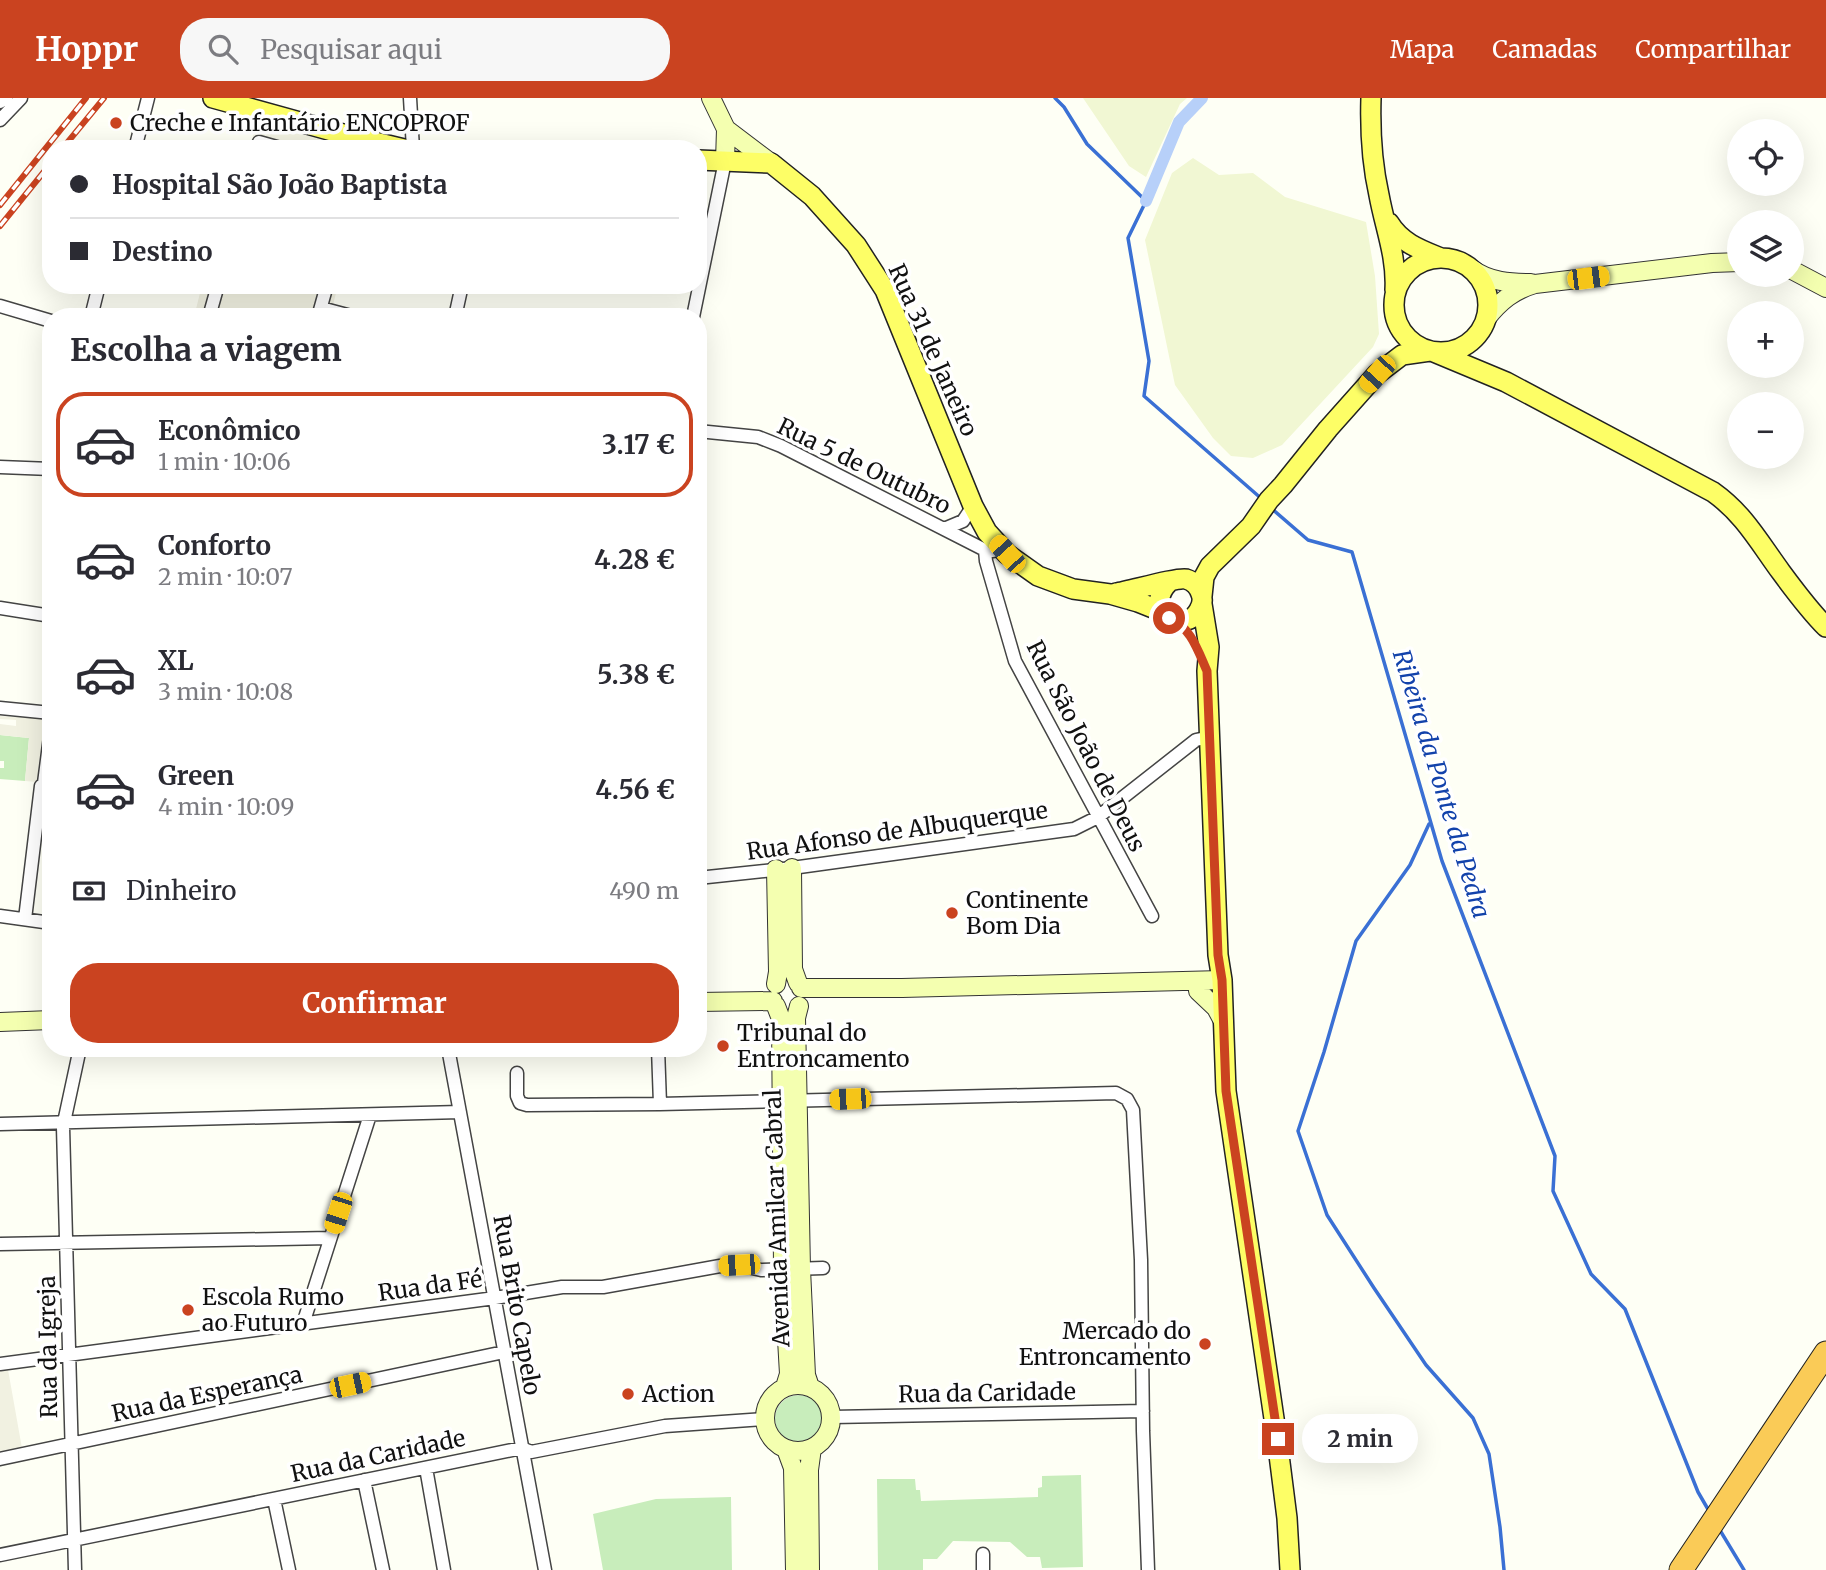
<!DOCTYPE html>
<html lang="pt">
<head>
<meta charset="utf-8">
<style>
  body { margin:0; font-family:Merriweather,serif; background:#f7f7f7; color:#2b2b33; height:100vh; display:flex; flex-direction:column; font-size:26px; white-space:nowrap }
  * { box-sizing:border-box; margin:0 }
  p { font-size:23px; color:#7c7c81 }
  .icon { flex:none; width:38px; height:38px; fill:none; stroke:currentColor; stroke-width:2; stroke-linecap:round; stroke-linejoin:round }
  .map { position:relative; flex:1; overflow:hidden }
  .panel { position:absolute; left:42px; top:210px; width:665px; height:749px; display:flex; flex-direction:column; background:#fff; border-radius:28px; box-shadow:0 7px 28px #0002 }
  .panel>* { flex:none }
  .banner { position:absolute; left:42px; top:42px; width:665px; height:154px; border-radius:28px; box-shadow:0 7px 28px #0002; display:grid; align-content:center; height:154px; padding:0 28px; background:#fff }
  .fabs { position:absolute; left:1727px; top:21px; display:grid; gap:14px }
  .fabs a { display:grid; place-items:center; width:77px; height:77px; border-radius:50%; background:#fff; box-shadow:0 7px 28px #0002; font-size:35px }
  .end { position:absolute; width:32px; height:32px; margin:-16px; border:9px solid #ca4320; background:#fff; box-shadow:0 0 0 4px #fff }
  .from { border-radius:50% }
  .bubble { position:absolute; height:49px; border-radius:24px; background:#fff; box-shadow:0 7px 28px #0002; font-size:23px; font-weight:700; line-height:49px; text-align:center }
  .car { position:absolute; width:21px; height:42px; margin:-21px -10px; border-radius:9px; box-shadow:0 0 5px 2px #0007; background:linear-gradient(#f5c518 24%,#345 0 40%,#f5c518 0 76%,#345 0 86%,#f5c518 0) }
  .banner b { display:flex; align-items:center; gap:24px; height:66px; font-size:26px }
  .banner b+b { border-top:2px solid #e1e1e2 }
  .banner i { width:18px; height:18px; background:#2b2b33 }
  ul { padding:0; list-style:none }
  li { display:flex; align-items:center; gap:21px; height:105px; margin:0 14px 10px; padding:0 14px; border:4px solid transparent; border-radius:28px }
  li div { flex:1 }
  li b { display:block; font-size:26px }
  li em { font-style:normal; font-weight:700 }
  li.current { border-color:#ca4320 }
  li>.icon { width:63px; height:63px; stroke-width:1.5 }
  h2 { padding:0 28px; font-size:32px; line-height:84px }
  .pay { display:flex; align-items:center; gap:18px; height:77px; padding:0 28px; font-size:26px }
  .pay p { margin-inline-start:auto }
  .cta { display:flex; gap:14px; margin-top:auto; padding:14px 28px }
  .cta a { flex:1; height:80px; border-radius:28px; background:#ca4320; color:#fff; font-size:28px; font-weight:700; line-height:80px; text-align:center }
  header { display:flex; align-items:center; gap:42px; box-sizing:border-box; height:98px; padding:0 35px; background:#ca4320; color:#fff }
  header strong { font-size:33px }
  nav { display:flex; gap:38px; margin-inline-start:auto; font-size:24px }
  .search { width:490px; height:63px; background:#f7f7f7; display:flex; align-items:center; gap:18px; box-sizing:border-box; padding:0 24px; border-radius:28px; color:#7c7c81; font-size:26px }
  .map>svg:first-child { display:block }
  .farmland { fill:#f1f7d3 }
  .green { fill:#c8edbb }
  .plaza { fill:#f1f1e1 }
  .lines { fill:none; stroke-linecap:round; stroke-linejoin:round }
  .stream { stroke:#3a70d4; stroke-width:3.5 }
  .canal { stroke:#b7d0f9; stroke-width:12 }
  .street-casing { stroke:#444; stroke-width:15 }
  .secondary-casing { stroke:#333; stroke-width:20 }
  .primary-casing { stroke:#222; stroke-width:22 }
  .highway-casing { stroke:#222; stroke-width:25 }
  .street { stroke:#fff; stroke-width:12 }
  .secondary { stroke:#f4ffb0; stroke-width:18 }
  .primary { stroke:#fdfe66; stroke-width:19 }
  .highway { stroke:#facb57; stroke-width:23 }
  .rail-casing { stroke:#ca4320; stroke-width:6 }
  .rail { stroke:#fff; stroke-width:3.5; stroke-dasharray:10; stroke-linecap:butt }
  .route { stroke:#ca4320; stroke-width:9 }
  .poi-dot { fill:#ca4320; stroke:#fff; stroke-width:2.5 }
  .labels { text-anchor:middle; stroke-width:7; stroke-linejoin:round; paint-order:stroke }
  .poi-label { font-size:23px; fill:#111; stroke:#fff; text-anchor:start }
  .street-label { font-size:23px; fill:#111; stroke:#fff }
  .water-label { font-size:24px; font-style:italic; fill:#1242ab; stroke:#fff }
</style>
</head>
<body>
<header>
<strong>Hoppr</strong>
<div class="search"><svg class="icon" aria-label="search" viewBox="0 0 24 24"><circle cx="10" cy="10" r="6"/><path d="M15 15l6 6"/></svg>Pesquisar aqui</div>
<nav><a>Mapa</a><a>Camadas</a><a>Compartilhar</a></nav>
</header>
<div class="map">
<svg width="1826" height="1472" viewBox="0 0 1826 1472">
  <rect width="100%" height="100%" fill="#fefff5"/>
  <path class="farmland" d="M 1083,0 L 1187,0 L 1180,6 L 1146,79 L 1129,68 Z
    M 1193,60 L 1219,77 L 1253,75 L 1285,99 L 1366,124 L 1375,178 L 1379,236 L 1373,249 L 1282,347 L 1253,360 L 1231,358 L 1213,340 L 1175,287 L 1145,142 L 1172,75 Z"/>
  <path class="green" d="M 0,637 L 29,640 L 25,683 L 0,681 L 0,670 L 4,670 L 4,663 L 0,663 Z
    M775 1321a24 24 0 1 1 48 0a24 24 0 1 1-48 0Z
    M 1081,1377 L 1083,1469 L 1042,1470 L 1040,1459 L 1027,1459 L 1010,1444 L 953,1443 L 937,1461 L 923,1461 L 923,1472 L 878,1472 L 877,1381 L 915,1381 L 916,1392 L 920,1392 L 921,1403 L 1038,1399 L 1038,1390 L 1042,1389 L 1042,1378 Z
    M 731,1399 L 732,1472 L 603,1472 L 593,1416 L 656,1401 Z"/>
  <path class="plaza" d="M 259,18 L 370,51 L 249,51 Z
    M 202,187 L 338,187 L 330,219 L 194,219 Z
    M 17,615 L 41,619 L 46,626 L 46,642 L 42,644 L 38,672 L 42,675 L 37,684 L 25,683 L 29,640 L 0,637 L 0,626 L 16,628 L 16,622 L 0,621 L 0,618 L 17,619 Z
    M 0,1266 L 7,1266 L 23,1356 L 0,1361 Z"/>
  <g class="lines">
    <path class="stream" d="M 1055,0 L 1064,9 L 1087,46 L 1146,103 L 1128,140 L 1149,263 L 1144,298 L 1263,402
      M 1271,410 L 1308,442 L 1352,454 L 1442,763 L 1555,1058 L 1553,1093 L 1591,1176 L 1625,1211 L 1698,1394 L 1709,1413
      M 1429,726 L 1410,767 L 1356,843 L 1324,954 L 1298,1033 L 1327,1117 L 1374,1190 L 1426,1267 L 1473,1320 L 1489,1356 L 1500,1429 L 1504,1472
      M 1718,1429 L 1744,1472"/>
    <path class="canal" d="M 1146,103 L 1179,24 L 1202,0"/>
    <g class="street-casing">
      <path id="street" d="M 410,0 L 413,51
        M 0,4 L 6,0
        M 0,22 L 21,0
        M 135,51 L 148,0
        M 257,51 L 259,44 L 284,51
        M 0,208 L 51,223
        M 321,210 L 355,219
        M 91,219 L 99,187
        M 209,219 L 218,187
        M 318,219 L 327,187
        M 455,219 L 462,187
        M 693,219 L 725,63
        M 698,333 L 758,339 L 781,348 L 985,452 L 993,453
        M 0,369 L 51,371
        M 944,431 L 963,423 L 973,408
        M 985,452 L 986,463 L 1015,563 L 1152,818
        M 0,510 L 51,518
        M 0,610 L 51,615
        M 698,780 L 792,770 L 1074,731 L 1098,719 L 1196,642 L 1210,639
        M 0,818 L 51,825
        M 25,821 L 41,688 L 44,685 L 51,631
        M 448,950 L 545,1472
        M 658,950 L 660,1006
        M 517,975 L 517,998 L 520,1005 L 527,1007 L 660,1006 L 1116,995 L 1127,1001 L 1133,1012 L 1141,1162 L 1143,1333 L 1148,1472
        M 0,1026 L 460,1014
        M 0,1146 L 330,1140
        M 303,1226 L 370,1017
        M 0,1266 L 495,1200 L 562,1189 L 603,1189 L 720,1168 L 739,1167 L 761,1172 L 823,1170
        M 832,1319 L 1143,1313
        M 0,1361 L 504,1254
        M 426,1370 L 444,1472
        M 364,1382 L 383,1472
        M 274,1401 L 289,1472
        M 983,1456 L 983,1472
        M 0,1457 L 522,1350 L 531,1354 L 665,1328 L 765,1321
        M 75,1472 L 63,1029 L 80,950"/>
    </g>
    <g class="secondary-casing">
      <path id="secondary" d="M 711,0 L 726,31 L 725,63
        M 726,31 L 771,65
        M 1472,171 C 1489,184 1511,185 1531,185
        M 1792,172 L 1826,190
        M 1486,221 C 1500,203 1514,192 1535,186 L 1712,165 L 1740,164
        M 792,770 L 793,871 L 798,885
        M 776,886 L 778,874 L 776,771
        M 801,890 L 902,890 L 1222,882
        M 1198,893 L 1216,910 L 1224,925
        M 698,904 L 773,903
        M 776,908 L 781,921 L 783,1171 L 789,1276 L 785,1289
        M 799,908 L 796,920 L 801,1171 L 806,1277 L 810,1289
        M 0,924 L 51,922
        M765 1320a33 33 0 1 1 66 0a33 33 0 1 1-66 0Z
        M 786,1351 L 793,1370 L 795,1472
        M 810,1472 L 809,1372 L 812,1350"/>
    </g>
    <g class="primary-casing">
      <path id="primary" d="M 213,0 L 354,39 L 404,51
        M 1371,0 C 1370,32 1372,66 1379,97 C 1385,130 1397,159 1395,192
        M 698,62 L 771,65 L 812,98 L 856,147 L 885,192 L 973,408 L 987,434 L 1007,456 L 1038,478 L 1073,491 L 1110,496 L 1138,504 L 1163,514
        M 1389,125 C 1401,145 1421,152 1441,160
        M1394 207a47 47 0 1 1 94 0a47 47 0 1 1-94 0Z
        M 1434,254 L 1506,284 L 1713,394 C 1744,416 1759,444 1781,474 C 1795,493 1809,512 1826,529
        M 1116,495 C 1129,493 1178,479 1186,481 C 1193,483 1199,489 1201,496 C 1203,501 1202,507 1199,512 C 1184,539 1141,511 1169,484
        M 1202,498 L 1204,479 L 1210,468 L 1251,428 L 1269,402 L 1283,387 L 1328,331 L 1377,276 L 1402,257 L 1430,253
        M 1202,506 L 1209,549 L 1207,573 L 1218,857 L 1222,882 L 1226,993 L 1277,1341 L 1287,1420 L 1290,1472"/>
    </g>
    <g class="highway-casing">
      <path id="highway" d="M 1681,1472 L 1826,1255"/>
    </g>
    <use href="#street" class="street"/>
    <use href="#secondary" class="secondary"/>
    <use href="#primary" class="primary"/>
    <use href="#highway" class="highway"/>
    <g class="rail-casing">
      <path id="rail" d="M 62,51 L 104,0
        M 0,107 L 86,0
        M 0,128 L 51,65"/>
    </g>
    <use href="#rail" class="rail"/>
  </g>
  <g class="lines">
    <path class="route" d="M 1169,520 C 1191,529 1198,553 1207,573 L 1218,857 L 1222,882 L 1226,993 L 1278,1341"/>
  </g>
  <g class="poi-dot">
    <circle cx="116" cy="25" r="7"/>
    <circle cx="952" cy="815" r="7"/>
    <circle cx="723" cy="948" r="7"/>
    <circle cx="188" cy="1212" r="7"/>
    <circle cx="1205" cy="1246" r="7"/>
    <circle cx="628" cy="1296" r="7"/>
  </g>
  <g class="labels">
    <g class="poi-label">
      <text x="130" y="33">Creche e Infantário ENCOPROF</text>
      <text x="966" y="810">Continente<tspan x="966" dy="26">Bom Dia</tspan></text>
      <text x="737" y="943">Tribunal do<tspan x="737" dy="26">Entroncamento</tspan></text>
      <text x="202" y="1207">Escola Rumo<tspan x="202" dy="26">ao Futuro</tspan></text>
      <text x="1191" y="1241" text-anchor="end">Mercado do<tspan x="1191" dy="26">Entroncamento</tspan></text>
      <text x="642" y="1304">Action</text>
    </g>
    <g class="street-label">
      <text transform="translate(933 252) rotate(66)" y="8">Rua 31 de Janeiro</text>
      <text transform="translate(864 368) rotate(26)" y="8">Rua 5 de Outubro</text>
      <text transform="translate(1086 648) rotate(63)" y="8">Rua São João de Deus</text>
      <text transform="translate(897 733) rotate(-8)" y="8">Rua Afonso de Albuquerque</text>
      <text transform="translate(777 1120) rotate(-92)" y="8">Avenida Amilcar Cabral</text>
      <text transform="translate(430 1188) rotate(-8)" y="8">Rua da Fé</text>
      <text transform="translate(517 1207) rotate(80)" y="8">Rua Brito Capelo</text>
      <text transform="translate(48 1249) rotate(-91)" y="8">Rua da Igreja</text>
      <text transform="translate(987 1295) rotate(-1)" y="8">Rua da Caridade</text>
      <text transform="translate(207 1296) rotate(-12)" y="8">Rua da Esperança</text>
      <text transform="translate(378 1358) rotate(-12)" y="8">Rua da Caridade</text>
    </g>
    <g class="water-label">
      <text transform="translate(1441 686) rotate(73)" y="8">Ribeira da Ponte da Pedra</text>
    </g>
  </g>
</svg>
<div class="fabs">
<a><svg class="icon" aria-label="locate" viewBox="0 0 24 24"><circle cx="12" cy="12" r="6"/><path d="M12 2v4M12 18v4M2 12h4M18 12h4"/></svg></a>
<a><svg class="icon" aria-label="layers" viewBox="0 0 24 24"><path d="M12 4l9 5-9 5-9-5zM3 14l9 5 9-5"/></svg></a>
<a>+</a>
<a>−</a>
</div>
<i class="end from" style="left:1169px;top:520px"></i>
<i class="end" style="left:1278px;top:1341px"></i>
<div class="bubble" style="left:1302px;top:1316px;width:116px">2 min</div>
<i class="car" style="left:1588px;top:180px;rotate:83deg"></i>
<i class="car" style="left:1377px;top:276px;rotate:222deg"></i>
<i class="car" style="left:1007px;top:456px;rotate:318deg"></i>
<i class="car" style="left:850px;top:1001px;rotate:268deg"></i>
<i class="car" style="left:338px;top:1115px;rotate:198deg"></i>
<i class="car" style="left:739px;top:1167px;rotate:267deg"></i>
<i class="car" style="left:350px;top:1287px;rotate:78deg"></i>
<div class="banner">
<b><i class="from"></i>Hospital São João Baptista</b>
<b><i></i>Destino</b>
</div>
<section class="panel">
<h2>Escolha a viagem</h2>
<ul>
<li class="current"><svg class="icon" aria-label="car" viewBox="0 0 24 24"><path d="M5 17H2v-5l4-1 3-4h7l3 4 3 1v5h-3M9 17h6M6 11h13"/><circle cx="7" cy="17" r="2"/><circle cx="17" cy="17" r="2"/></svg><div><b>Econômico</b><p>1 min · 10:06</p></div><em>3.17 €</em></li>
<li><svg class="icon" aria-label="car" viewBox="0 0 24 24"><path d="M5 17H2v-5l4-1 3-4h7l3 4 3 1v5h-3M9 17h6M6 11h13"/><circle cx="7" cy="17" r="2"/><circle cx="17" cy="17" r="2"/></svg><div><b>Conforto</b><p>2 min · 10:07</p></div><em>4.28 €</em></li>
<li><svg class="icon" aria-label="car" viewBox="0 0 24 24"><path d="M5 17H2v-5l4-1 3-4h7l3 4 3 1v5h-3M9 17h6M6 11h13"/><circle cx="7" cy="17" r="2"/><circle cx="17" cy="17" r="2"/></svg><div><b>XL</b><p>3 min · 10:08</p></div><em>5.38 €</em></li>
<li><svg class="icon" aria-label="car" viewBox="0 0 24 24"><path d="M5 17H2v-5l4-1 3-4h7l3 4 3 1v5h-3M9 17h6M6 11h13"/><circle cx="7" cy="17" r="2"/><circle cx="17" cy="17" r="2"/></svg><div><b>Green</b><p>4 min · 10:09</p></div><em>4.56 €</em></li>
</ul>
<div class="pay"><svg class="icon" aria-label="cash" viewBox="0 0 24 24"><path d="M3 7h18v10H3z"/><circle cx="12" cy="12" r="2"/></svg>Dinheiro<p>490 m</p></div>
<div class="cta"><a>Confirmar</a></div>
</section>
</div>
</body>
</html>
